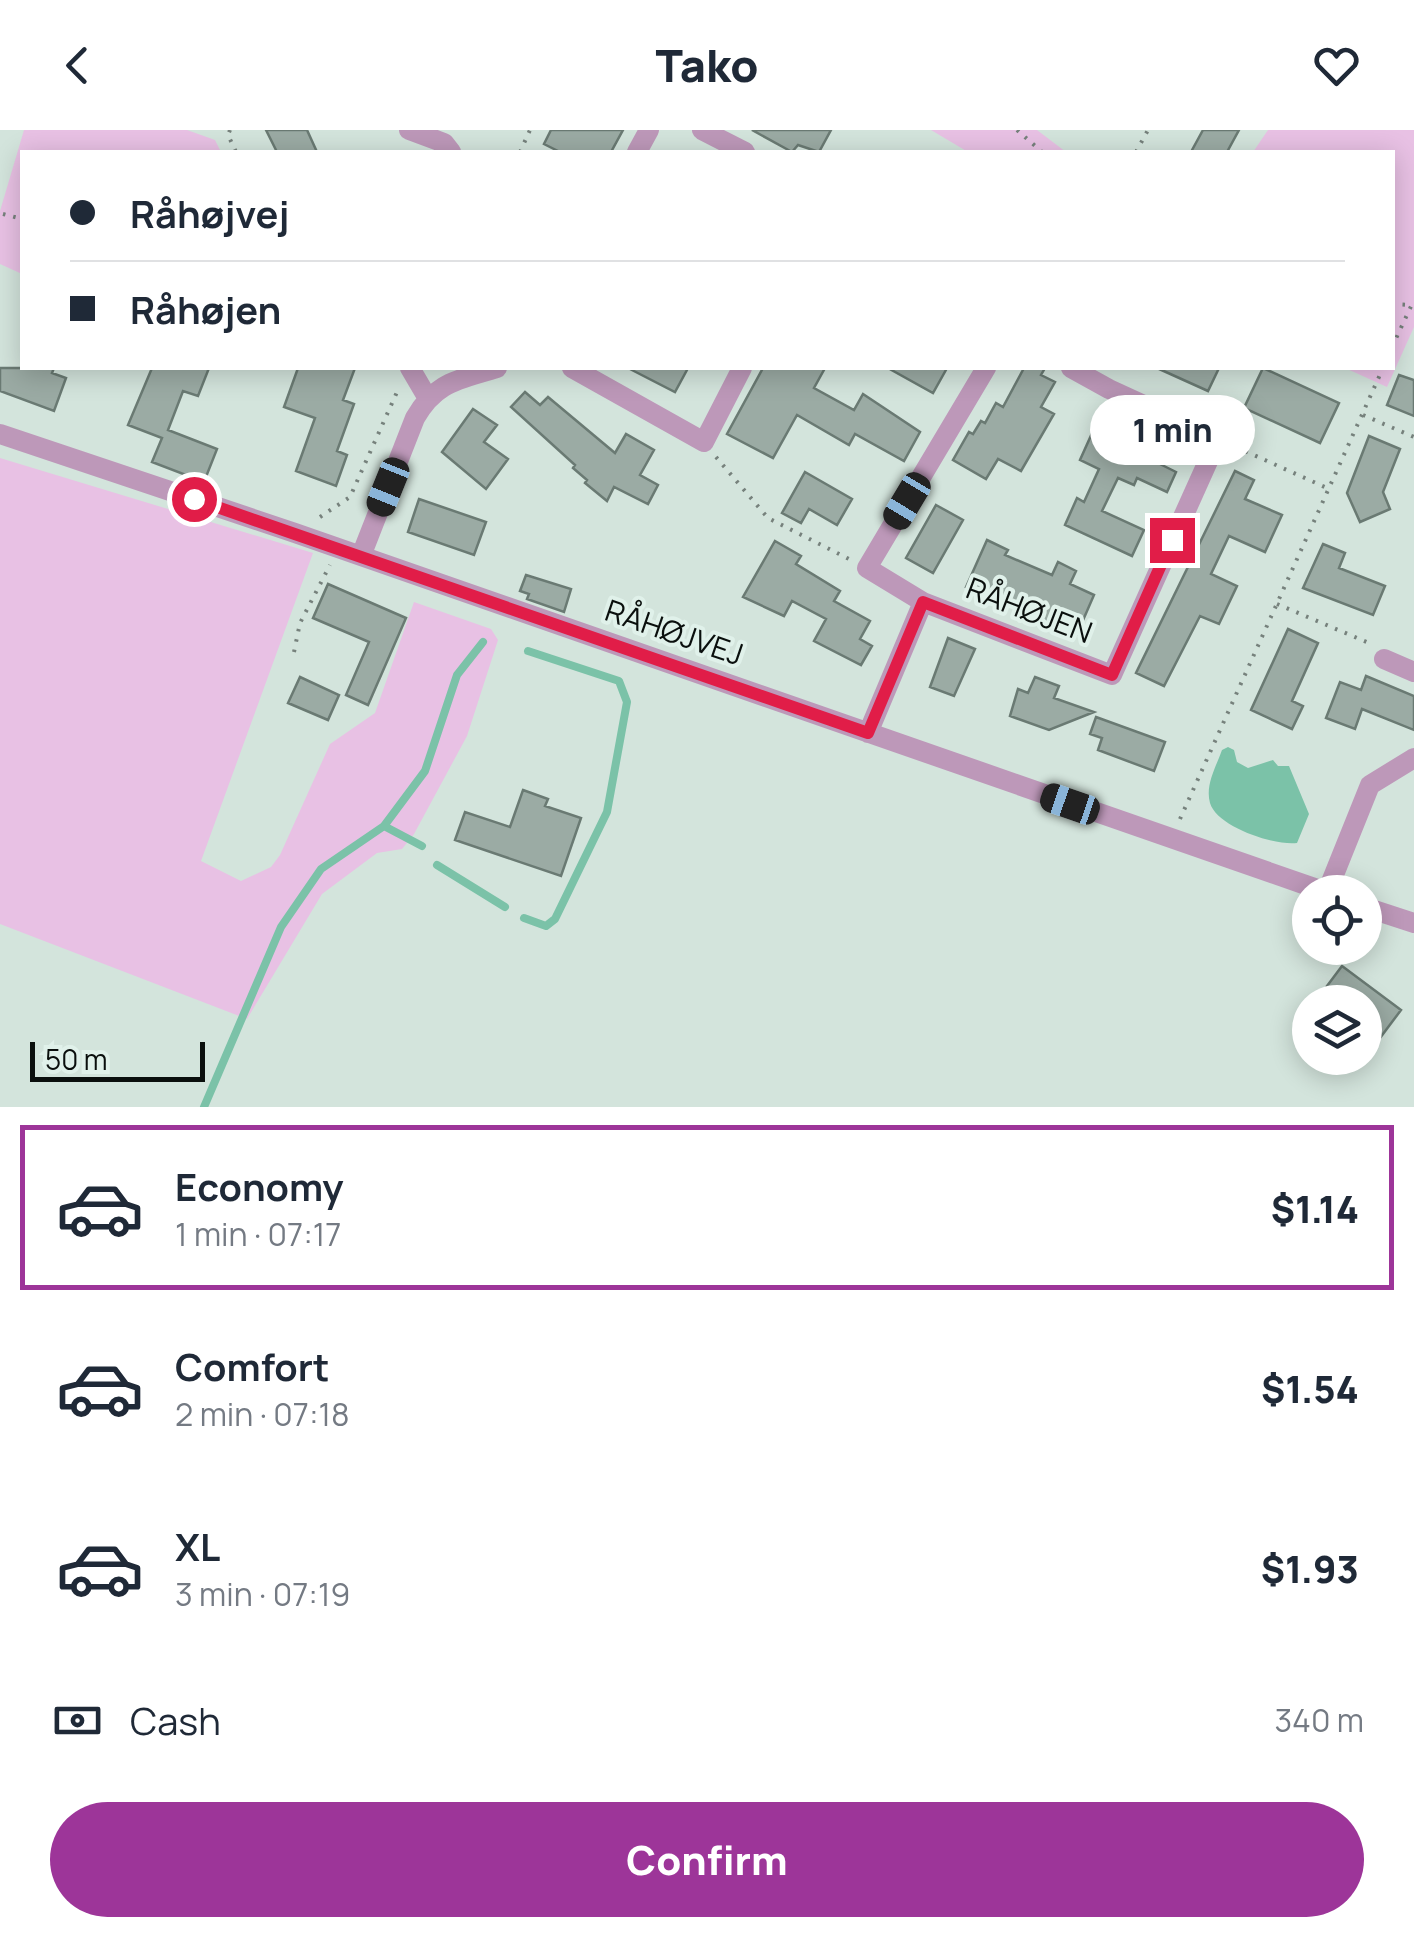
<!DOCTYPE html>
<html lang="en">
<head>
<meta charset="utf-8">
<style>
  body { margin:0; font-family:Manrope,sans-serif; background:#f2f2f3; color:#1f2937; height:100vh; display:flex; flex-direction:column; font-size:38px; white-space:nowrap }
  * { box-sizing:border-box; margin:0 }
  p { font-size:32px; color:#747a83 }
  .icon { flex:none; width:55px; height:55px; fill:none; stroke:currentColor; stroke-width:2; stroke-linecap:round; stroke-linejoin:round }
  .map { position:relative; height:977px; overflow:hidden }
  .details { display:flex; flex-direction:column; background:#fff; flex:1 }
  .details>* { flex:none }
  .banner { position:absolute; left:20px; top:20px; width:1375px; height:220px; border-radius:0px; box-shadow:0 5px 25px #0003; display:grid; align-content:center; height:220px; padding:0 50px; background:#fff }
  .buttons { position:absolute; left:1292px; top:745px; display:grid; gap:20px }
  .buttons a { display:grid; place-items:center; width:90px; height:90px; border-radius:50%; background:#fff; box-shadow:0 5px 25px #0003; font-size:50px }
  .scale { position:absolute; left:30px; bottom:25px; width:175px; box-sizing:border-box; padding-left:10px; border:5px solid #0a0f0d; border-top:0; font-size:28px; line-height:35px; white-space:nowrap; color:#0a0f0d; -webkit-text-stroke:8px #e0f1ea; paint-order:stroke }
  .end { position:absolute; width:45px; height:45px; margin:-22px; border:12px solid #e11d48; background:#fff; box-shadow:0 0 0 5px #fff }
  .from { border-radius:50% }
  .bubble { position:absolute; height:70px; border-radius:35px; background:#fff; box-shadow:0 5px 25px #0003; font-size:32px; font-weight:800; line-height:70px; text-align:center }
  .car { position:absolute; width:30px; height:60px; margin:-30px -15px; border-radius:12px; box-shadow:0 0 8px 2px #0007; background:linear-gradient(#222 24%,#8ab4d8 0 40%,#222 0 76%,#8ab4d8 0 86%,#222 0) }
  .banner b { display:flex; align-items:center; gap:35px; height:95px; font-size:38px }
  .banner b+b { border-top:2px solid #e0e1e3 }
  .banner i { width:25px; height:25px; background:#1f2937 }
  ul { padding:18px 0 0; list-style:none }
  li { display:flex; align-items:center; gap:30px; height:165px; margin:0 20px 15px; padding:0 30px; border:5px solid transparent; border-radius:0px }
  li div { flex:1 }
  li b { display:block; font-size:38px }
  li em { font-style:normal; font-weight:800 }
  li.active { border-color:#9d3599 }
  li>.icon { width:90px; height:90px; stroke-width:1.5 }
  .pay { display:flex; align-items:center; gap:25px; height:110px; padding:0 50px; font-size:38px }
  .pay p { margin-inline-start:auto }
  .primary-button { display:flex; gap:20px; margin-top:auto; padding:20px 50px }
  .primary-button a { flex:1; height:115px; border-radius:60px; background:#9d3599; color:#fff; font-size:40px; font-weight:800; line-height:115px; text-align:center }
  header { display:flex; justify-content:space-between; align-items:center; height:130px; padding:0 50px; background:#fff; font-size:45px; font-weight:800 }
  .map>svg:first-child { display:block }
  .green { fill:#e8c1e4 }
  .water { fill:#7bc2a8 }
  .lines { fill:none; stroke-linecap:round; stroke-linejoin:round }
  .stream { stroke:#7bc2a8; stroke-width:8 }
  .building { fill:#9baba4; stroke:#6a7a73; stroke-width:2.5 }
  .path { stroke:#76817c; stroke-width:4; stroke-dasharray:2.5 8; stroke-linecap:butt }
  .minor { stroke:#bd98b9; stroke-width:20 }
  .route { stroke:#e11d48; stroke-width:12 }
  .labels { text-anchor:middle; stroke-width:8; stroke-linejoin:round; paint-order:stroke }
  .street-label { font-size:30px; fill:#0a0f0d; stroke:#e0f1ea }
</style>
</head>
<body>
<header><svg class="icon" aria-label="back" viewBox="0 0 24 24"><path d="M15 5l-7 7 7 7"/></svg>Tako<svg class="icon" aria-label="heart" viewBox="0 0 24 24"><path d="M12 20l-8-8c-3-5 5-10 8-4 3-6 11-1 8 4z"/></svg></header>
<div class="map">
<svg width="1414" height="977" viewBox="0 0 1414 977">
  <rect width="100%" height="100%" fill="#d3e4dc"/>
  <path class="green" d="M 24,0 L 187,0 L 215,10 L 221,22 L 22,22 L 22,144 L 0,134 L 0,81 Z
    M 931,0 L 1037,0 L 1066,22 L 968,22 Z
    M 1268,0 L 1414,0 L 1414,197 L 1387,257 L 1345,238 L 1392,238 L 1392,22 L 1253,22 Z
    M 0,328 L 313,423 L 201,731 L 241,751 L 271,737 L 280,725 L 330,614 L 375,583 L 414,472 L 491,499 L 498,510 L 467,606 L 414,704 L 402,719 L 377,723 L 322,764 L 247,889 L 0,794 Z"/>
  <path class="water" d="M 1228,617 L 1234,620 L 1237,632 L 1248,638 L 1273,630 L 1278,636 L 1289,636 L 1309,684 L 1297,713 C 1275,716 1217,697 1210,673 C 1205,655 1216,637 1222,620 Z"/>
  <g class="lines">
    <path class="stream" d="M 384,696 L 422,716
      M 437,735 L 505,777
      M 524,788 L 546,796 L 555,789 L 607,682 L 627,572 L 619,551 L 528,521
      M 204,977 L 281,797 L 321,739 L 384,696 L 425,641 L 457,545 L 483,512"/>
  </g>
  <path class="building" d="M 266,0 L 307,0 L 317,22 L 277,22 Z
    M 551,0 L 623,0 L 611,22 L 560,22 L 544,14 Z
    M 752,0 L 831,0 L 819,22 L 798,15 L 792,22 Z
    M 1203,0 L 1239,0 L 1227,22 L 1191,22 Z
    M 0,238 L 54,238 L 52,243 L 66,248 L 54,281 L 0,261 Z
    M 152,238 L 209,238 L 198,266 L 183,261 L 168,300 L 217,319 L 204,352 L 152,332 L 162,308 L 128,295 Z
    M 298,238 L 355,238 L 343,270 L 354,274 L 337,321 L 347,325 L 336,356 L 296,341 L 315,288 L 284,277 Z
    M 628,238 L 688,238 L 675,262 Z
    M 763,238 L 825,238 L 814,258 L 854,280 L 863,264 L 920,302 L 904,331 L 855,304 L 849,315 L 797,285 L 773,328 L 727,304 Z
    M 888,238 L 947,238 L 933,263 Z
    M 1024,238 L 1045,238 L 1041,245 L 1055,252 L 1041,277 L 1054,284 L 1021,341 L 998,329 L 986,349 L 953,330 L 969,302 L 973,304 L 981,291 L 985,293 L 996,273 L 1003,277 Z
    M 1157,238 L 1219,238 L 1208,261 Z
    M 1263,238 L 1339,273 L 1320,313 L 1244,278 Z
    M 1399,245 L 1414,250 L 1414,286 L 1387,275 Z
    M 525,262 L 540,275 L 548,267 L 615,323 L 626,304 L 654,320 L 640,345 L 658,355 L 648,374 L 614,357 L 607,371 L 585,353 L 587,350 L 573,338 L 575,335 L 511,277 Z
    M 473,279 L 497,295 L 484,312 L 508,329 L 486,359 L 442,322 Z
    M 1098,290 L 1128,304 L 1122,315 L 1176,342 L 1167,362 L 1137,348 L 1134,355 L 1118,348 L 1102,381 L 1144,400 L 1132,426 L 1065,395 L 1077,368 L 1084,372 L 1099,339 L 1080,330 Z
    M 1369,306 L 1400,319 L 1383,362 L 1390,379 L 1360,392 L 1347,363 Z
    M 1235,341 L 1254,350 L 1245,369 L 1282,385 L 1265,422 L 1229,406 L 1211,444 L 1237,456 L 1219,494 L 1200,486 L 1164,556 L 1136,543 Z
    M 805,342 L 852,369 L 837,395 L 809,379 L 801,393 L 782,383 Z
    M 419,369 L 486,392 L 474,425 L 408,402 Z
    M 936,375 L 963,390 L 933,443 L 906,428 Z
    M 987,410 L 1008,420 L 1005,425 L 1052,445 L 1058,432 L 1076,441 L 1070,454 L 1094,465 L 1077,504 L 966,457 Z
    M 775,411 L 801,426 L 796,434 L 840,461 L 834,471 L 870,491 L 860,509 L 872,516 L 861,535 L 814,511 L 826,489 L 792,471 L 784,486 L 743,467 Z
    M 1323,414 L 1345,423 L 1339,438 L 1385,456 L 1373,485 L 1303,458 Z
    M 526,445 L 571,459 L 564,482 L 527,469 L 529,464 L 520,461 Z
    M 328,454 L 406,488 L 368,575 L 346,565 L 369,512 L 313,488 Z
    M 1288,499 L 1318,513 L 1292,571 L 1303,576 L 1292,599 L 1251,580 Z
    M 948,508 L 975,519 L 954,566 L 930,557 Z
    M 1366,546 L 1414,566 L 1414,600 L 1362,579 L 1355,599 L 1326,588 L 1340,552 L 1361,560 Z
    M 300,547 L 339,565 L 328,590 L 288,573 Z
    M 1035,547 L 1059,556 L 1054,568 L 1094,582 L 1049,600 L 1010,586 L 1018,559 L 1028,563 Z
    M 1096,587 L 1165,612 L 1154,641 L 1098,620 L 1102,608 L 1090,604 Z
    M 523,660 L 548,669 L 545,676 L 581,688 L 561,746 L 455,710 L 465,682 L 510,697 Z
    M 1342,836 L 1401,880 L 1365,928 L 1365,872 L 1349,872 L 1327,856 Z"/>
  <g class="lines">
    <path class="path" d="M 230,0 L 228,5 L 236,22
      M 1017,0 L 1042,22
      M 520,22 L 530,0
      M 1136,22 L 1148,0
      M 3,84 L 22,89
      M 1392,174 L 1411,175
      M 1392,217 L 1414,170
      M 1363,285 L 1414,307
      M 1236,317 L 1327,358
      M 716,327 L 768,388 L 849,429
      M 320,387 L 350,367 L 397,262
      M 1277,474 L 1369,513
      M 294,522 L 300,493 L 330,435
      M 1180,689 L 1383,238"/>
    <path class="minor" d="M 409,0 L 444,13 L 451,22
      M 702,0 L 745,22
      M 637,22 L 649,0
      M 410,238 L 427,267
      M 572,238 L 704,312 L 742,238
      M 986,238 L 867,438 L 923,472 L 1112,545 L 1218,309 L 1109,259 L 1071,238
      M 0,304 L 295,403 L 1326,762
      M 361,426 L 415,288 C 436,251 459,250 497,238
      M 1384,529 L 1414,542
      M 868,603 L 923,472
      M 1327,762 L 1370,655 L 1414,628
      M 1365,777 L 1414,793"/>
  </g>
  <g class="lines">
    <path class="route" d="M 194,369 L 868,603 L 923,472 L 1112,545 L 1172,410"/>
  </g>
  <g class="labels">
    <g class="street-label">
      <text transform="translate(1029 481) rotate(21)" y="10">RÅHØJEN</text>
      <text transform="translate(674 503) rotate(19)" y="10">RÅHØJVEJ</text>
    </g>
  </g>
</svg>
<div class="buttons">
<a><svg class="icon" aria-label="locate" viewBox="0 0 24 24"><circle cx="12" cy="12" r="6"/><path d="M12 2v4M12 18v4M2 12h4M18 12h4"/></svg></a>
<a><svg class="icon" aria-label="layers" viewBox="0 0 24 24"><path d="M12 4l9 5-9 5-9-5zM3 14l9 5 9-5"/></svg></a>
</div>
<div class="scale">50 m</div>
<i class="end from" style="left:194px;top:369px"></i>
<i class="end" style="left:1172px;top:410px"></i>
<div class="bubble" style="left:1090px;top:265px;width:165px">1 min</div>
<i class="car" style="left:388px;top:357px;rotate:202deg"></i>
<i class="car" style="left:907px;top:371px;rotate:211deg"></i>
<i class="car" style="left:1070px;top:674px;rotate:289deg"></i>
<div class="banner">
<b><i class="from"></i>Råhøjvej</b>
<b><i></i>Råhøjen</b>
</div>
</div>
<section class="details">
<ul>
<li class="active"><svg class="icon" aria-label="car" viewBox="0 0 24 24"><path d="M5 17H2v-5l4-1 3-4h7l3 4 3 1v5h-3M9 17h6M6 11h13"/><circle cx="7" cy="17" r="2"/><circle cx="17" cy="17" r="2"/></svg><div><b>Economy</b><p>1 min · 07:17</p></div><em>$1.14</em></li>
<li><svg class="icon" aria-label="car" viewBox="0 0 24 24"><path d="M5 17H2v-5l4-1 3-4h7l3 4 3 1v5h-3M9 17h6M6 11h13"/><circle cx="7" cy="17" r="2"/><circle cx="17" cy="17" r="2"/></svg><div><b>Comfort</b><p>2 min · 07:18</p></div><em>$1.54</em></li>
<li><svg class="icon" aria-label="car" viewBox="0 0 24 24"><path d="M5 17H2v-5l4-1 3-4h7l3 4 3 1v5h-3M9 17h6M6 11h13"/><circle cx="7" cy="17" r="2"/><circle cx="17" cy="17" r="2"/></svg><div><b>XL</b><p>3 min · 07:19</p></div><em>$1.93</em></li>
</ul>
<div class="pay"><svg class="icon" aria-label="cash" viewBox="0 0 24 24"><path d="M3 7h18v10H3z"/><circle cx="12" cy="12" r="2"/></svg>Cash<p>340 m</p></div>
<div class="primary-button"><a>Confirm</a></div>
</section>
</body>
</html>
